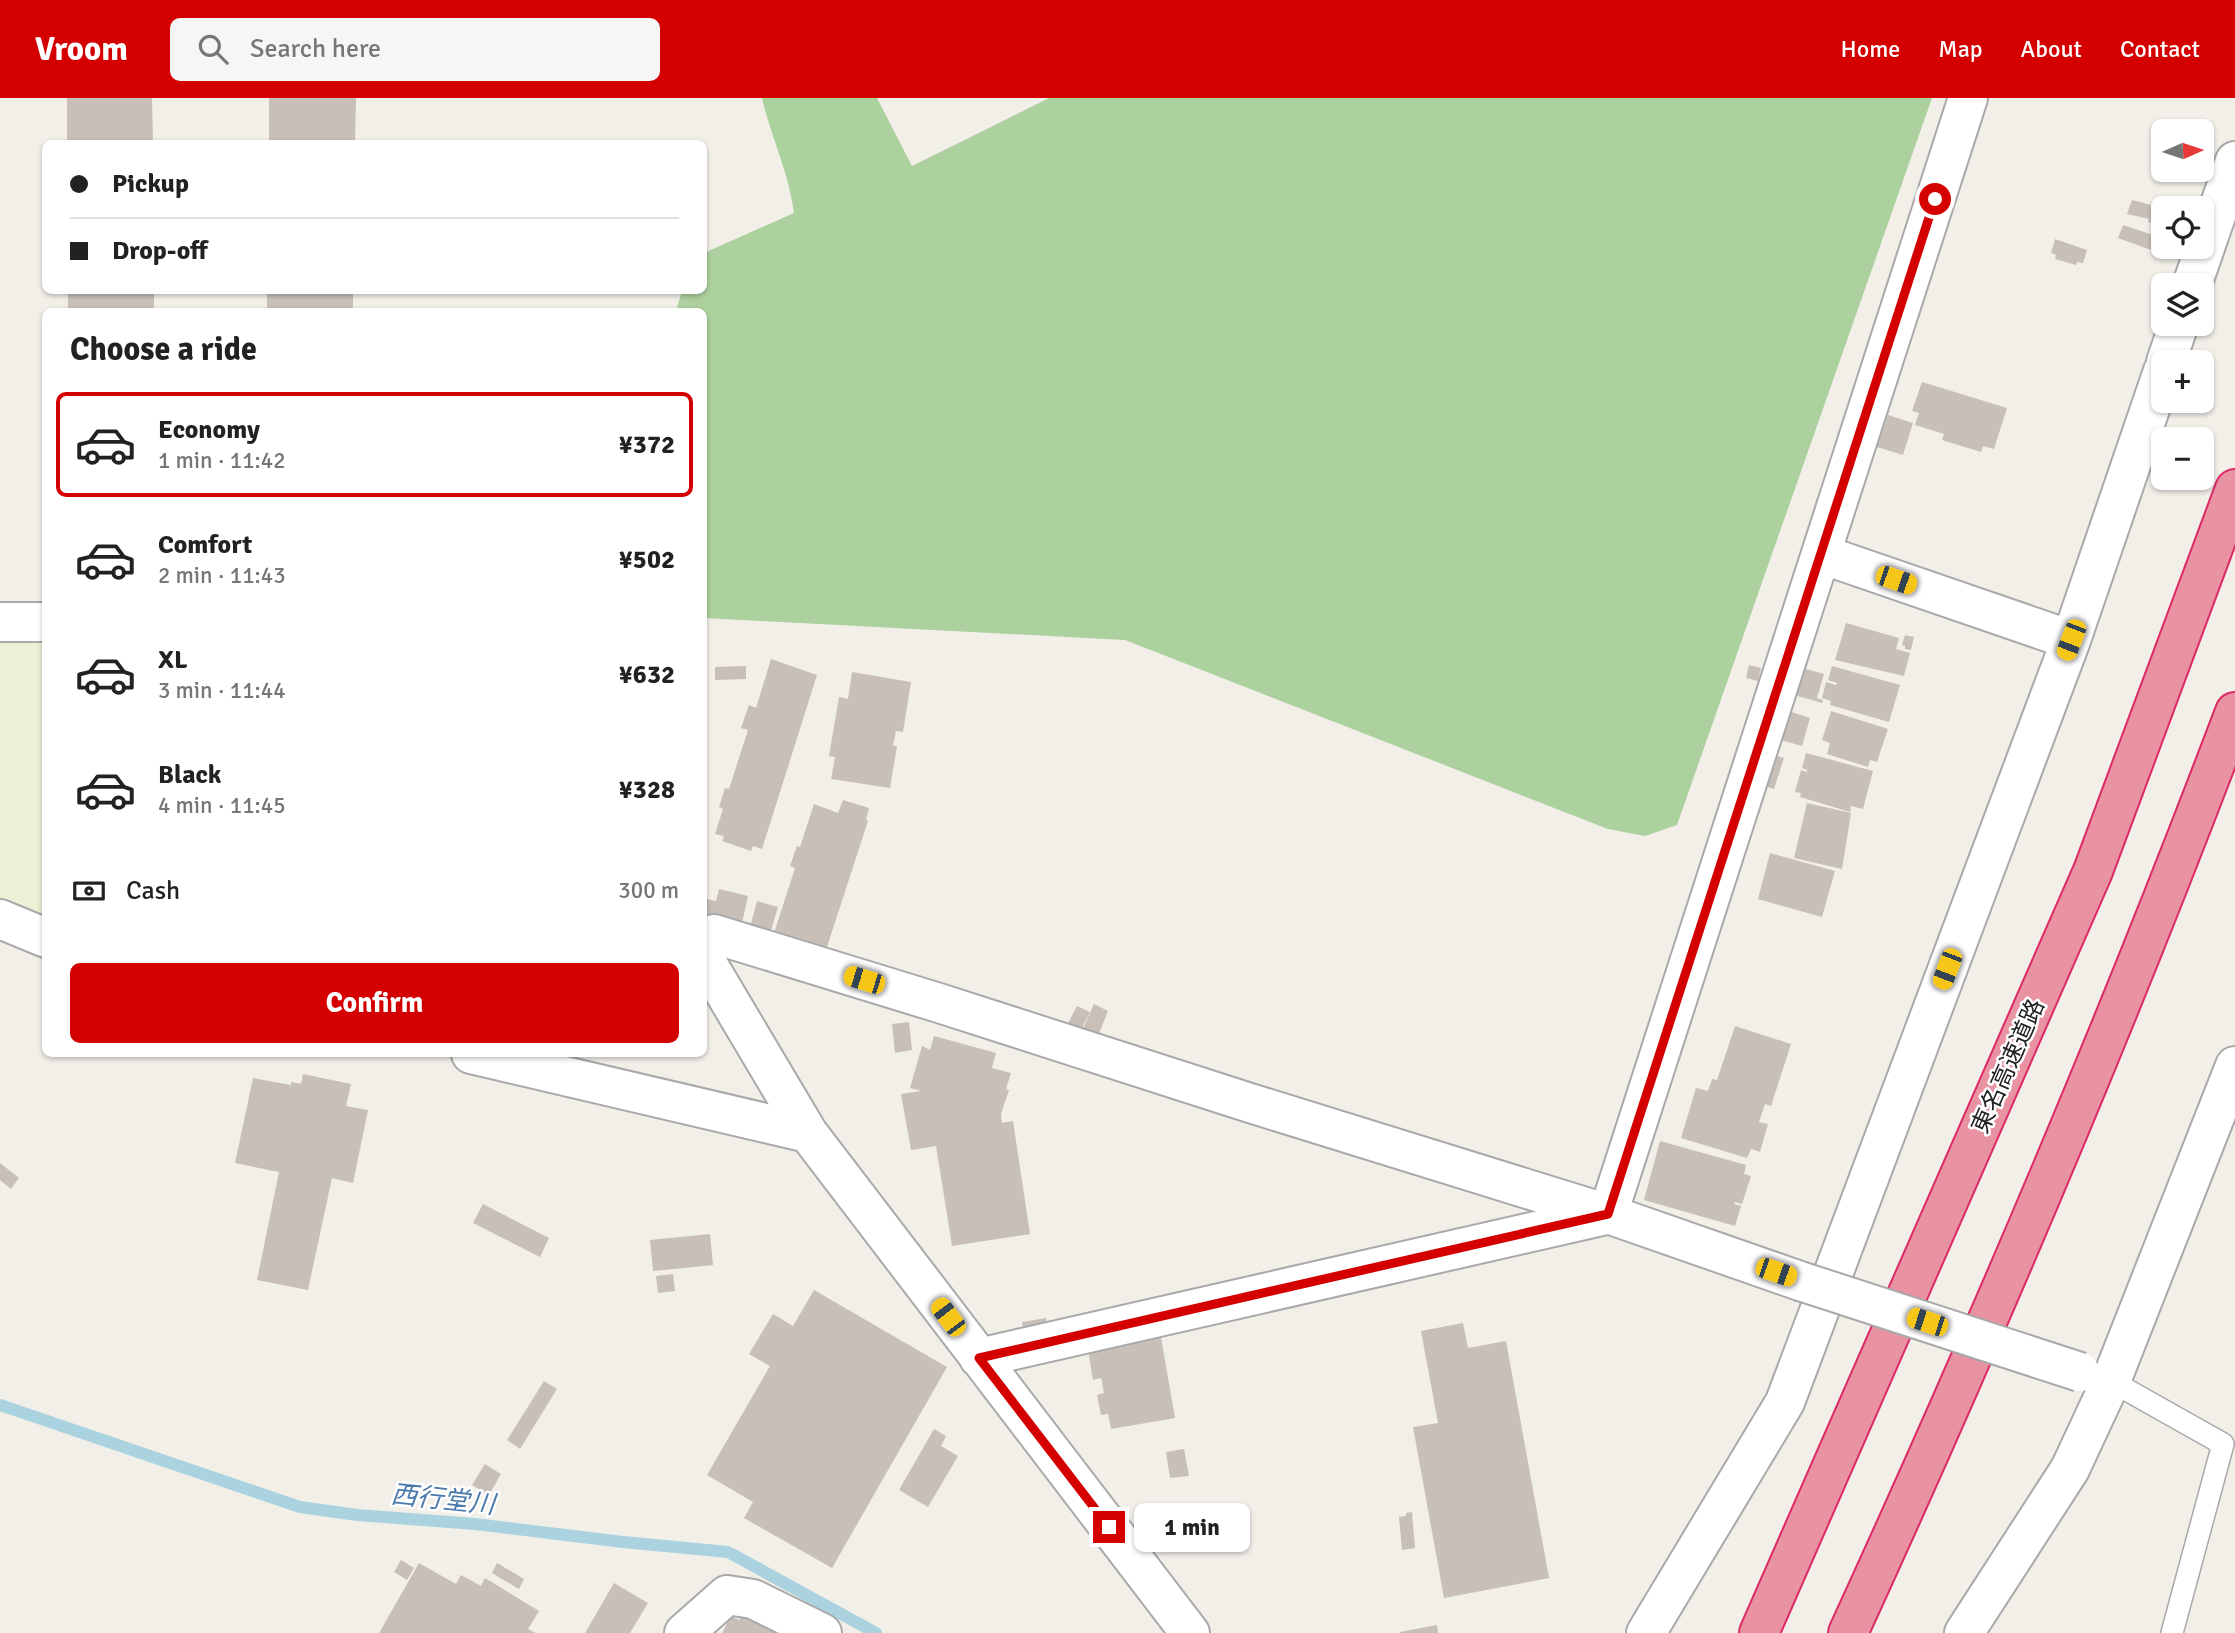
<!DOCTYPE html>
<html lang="en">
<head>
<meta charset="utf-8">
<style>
  body { margin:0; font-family:Signika,"Noto Sans JP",sans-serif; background:#f6f6f6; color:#222; height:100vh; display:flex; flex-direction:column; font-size:26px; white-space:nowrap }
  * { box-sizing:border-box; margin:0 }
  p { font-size:23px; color:#767676 }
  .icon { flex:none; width:38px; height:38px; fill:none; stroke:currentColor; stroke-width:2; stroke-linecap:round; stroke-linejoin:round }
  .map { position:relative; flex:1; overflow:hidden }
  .sheet { position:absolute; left:42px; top:210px; width:665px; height:749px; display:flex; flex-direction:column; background:#fff; border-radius:10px; box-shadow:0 2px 5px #0004 }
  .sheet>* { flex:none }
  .guide { position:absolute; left:42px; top:42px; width:665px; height:154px; border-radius:10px; box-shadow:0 2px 5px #0004; display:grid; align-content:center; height:154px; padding:0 28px; background:#fff }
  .needle { width:46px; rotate:87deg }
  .fabs { position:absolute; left:2151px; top:21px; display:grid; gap:14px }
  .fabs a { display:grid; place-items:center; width:63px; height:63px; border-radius:10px; background:#fff; box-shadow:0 2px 5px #0004; font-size:35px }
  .end { position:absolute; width:32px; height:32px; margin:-16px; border:9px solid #d40000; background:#fff; box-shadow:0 0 0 4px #fff }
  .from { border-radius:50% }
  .bubble { position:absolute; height:49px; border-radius:10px; background:#fff; box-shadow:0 2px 5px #0004; font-size:23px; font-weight:700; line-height:49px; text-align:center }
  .car { position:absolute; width:21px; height:42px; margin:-21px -10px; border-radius:9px; box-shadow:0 0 5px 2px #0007; background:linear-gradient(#f5c518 24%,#345 0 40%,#f5c518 0 76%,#345 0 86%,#f5c518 0) }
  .guide b { display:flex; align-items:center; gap:24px; height:66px; font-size:26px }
  .guide b+b { border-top:2px solid #e0e0e0 }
  .guide i { width:18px; height:18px; background:#222 }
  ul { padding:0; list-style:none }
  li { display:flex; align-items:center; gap:21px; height:105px; margin:0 14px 10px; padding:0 14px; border:4px solid transparent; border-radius:10px }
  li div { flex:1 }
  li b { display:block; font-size:26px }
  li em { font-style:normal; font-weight:700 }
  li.on { border-color:#d40000 }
  li>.icon { width:63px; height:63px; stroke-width:1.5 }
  h2 { padding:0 28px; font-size:32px; line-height:84px }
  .pay { display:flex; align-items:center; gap:18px; height:77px; padding:0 28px; font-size:26px }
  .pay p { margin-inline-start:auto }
  .primary-button { display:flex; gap:14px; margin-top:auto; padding:14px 28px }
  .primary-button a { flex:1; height:80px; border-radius:10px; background:#d40000; color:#fff; font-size:28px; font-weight:700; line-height:80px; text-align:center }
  header { display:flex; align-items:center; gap:42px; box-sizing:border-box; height:98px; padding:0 35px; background:#d40000; color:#fff }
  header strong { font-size:33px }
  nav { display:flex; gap:38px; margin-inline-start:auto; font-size:24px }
  .search { width:490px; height:63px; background:#f6f6f6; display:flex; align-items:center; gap:18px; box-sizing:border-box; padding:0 24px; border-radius:10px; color:#767676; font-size:26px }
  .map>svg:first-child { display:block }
  .farmland { fill:#eef0d5 }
  .forest { fill:#add19e }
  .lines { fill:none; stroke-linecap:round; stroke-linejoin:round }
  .stream { stroke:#aad3df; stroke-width:12 }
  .building { fill:#c7bfb8 }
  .service-casing { stroke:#a9a9a9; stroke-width:24 }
  .minor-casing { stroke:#a9a9a9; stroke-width:42 }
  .motorway-casing { stroke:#dc2a67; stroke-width:42 }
  .service { stroke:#fff; stroke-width:21 }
  .minor { stroke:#fff; stroke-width:38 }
  .motorway { stroke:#e892a2; stroke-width:38 }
  .minor-bridge-casing { stroke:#a9a9a9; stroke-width:42; stroke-linecap:butt }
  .minor-bridge { stroke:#fff; stroke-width:38 }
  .route { stroke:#d40000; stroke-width:9 }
  .labels { text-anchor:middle; stroke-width:5; stroke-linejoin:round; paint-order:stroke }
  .street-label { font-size:24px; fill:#222; stroke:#fff }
  .water-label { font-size:26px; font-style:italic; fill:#4a7aab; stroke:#fff }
</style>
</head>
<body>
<header>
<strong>Vroom</strong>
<div class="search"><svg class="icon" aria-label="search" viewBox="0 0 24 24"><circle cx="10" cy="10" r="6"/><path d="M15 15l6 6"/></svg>Search here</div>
<nav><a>Home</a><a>Map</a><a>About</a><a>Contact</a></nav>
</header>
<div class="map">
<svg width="2235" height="1535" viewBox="0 0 2235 1535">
  <rect width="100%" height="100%" fill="#f2efe9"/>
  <path class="farmland" d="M 0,526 L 45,526 L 45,840 L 0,821 Z"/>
  <path class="forest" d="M 762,0 L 877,0 L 912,68 L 1049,0 L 1932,0 L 1677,727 L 1645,738 L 1608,731 L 1125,542 L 704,520 L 704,214 L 676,213 L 682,193 L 704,192 L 704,155 L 794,115 C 789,75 771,39 762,0 Z"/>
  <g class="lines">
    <path class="stream" d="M 0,1307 L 300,1409 L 357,1417 L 475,1426 L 623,1444 L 728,1454 L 876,1535"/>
  </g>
  <path class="building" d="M 67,0 L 152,0 L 153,46 L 67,46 Z
    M 269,0 L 356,0 L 355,46 L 269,46 Z
    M 2132,102 L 2163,110 L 2163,129 L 2148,124 L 2149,121 L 2127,116 Z
    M 2123,127 L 2159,139 L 2154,153 L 2118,140 Z
    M 2055,141 L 2087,152 L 2083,165 L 2077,164 L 2076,167 L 2055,161 L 2056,157 L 2051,155 Z
    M 68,192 L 154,192 L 154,214 L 68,214 Z
    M 267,192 L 353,192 L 353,214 L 267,214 Z
    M 1922,284 L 2007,310 L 1994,351 L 1983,348 L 1981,354 L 1942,342 L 1944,336 L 1915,327 L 1919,315 L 1912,313 Z
    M 1888,317 L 1913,325 L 1903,357 L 1877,349 Z
    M 1846,525 L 1899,540 L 1896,551 L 1910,555 L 1904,578 L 1835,562 Z
    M 1905,537 L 1914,539 L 1911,552 L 1905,551 L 1905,548 L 1902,547 Z
    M 771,561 L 817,577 L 762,751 L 753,748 L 751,753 L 722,743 L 724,738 L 715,736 L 723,711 L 719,709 L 725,690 L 729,691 L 748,632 L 741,630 L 749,607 L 756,610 Z
    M 1749,567 L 1761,570 L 1758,583 L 1746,580 Z
    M 746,568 L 746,581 L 715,582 L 715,569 Z
    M 1832,568 L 1900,587 L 1889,624 L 1830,607 L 1831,603 L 1822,600 L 1826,584 L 1836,587 L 1837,585 L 1828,582 Z
    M 1799,569 L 1824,576 L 1817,600 L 1823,602 L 1822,605 L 1791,596 Z
    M 852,574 L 911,584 L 903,634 L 896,633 L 893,648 L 897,648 L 890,690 L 831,681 L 835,659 L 829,658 L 839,599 L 848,601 Z
    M 1785,612 L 1810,620 L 1802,648 L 1777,641 Z
    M 1831,613 L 1888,631 L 1877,664 L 1870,662 L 1868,669 L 1827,656 L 1830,645 L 1822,642 Z
    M 1806,655 L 1873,673 L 1863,711 L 1851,708 L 1850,714 L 1800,699 L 1801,695 L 1795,694 L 1801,672 L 1807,674 L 1807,672 L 1802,670 Z
    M 1771,656 L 1784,660 L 1774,691 L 1761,687 Z
    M 843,702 L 869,710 L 866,722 L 868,723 L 826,852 L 774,835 L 795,770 L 790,768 L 797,748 L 800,749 L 814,706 L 838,715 Z
    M 1807,705 L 1851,715 L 1842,771 L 1794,760 Z
    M 1770,755 L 1835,773 L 1822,819 L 1758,801 Z
    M 719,791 L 748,798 L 741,830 L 704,820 L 707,801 L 716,803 Z
    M 757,803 L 778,809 L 769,839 L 749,833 Z
    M 1094,906 L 1108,913 L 1097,940 L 1082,933 Z
    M 1077,908 L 1090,914 L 1080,934 L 1067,927 Z
    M 909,924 L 912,952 L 895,955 L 892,926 Z
    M 1735,928 L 1791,946 L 1771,1008 L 1765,1006 L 1759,1024 L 1768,1026 L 1760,1054 L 1751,1051 L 1747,1060 L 1681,1040 L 1696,990 L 1708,993 L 1712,981 L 1717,982 Z
    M 934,938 L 996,955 L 992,970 L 1011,975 L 1006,991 L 1009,992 L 1001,1016 L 1002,1025 L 1013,1023 L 1030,1136 L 952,1148 L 936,1048 L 911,1052 L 901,996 L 921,993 L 910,990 L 922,948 L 930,952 Z
    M 303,976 L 351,986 L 346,1008 L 368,1012 L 353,1085 L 332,1080 L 308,1192 L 257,1182 L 279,1074 L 235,1065 L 253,980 L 291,987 L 291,984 L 301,986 Z
    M 1660,1043 L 1746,1067 L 1744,1076 L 1751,1078 L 1742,1106 L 1735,1104 L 1734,1106 L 1741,1108 L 1735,1128 L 1644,1102 Z
    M 0,1065 L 19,1080 L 11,1091 L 0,1082 Z
    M 483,1106 L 549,1140 L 540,1159 L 473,1125 Z
    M 710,1136 L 713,1167 L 653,1173 L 650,1142 Z
    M 673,1176 L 675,1193 L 658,1195 L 656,1178 Z
    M 814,1192 L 947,1269 L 832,1470 L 744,1420 L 753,1404 L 707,1377 L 770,1268 L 749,1256 L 773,1216 L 793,1228 Z
    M 1046,1220 L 1048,1233 L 1024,1236 L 1022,1224 Z
    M 1463,1225 L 1468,1250 L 1506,1243 L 1549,1480 L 1444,1500 L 1413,1329 L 1438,1325 L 1421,1233 Z
    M 1161,1239 L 1175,1320 L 1111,1331 L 1108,1316 L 1101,1317 L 1097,1297 L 1104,1295 L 1101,1280 L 1093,1282 L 1088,1252 Z
    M 544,1283 L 557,1291 L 520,1351 L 507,1342 Z
    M 934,1331 L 946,1338 L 941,1348 L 958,1358 L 928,1409 L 899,1392 Z
    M 1184,1351 L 1189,1378 L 1170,1380 L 1166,1354 Z
    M 485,1366 L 501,1376 L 489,1397 L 472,1387 Z
    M 1412,1414 L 1415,1450 L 1402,1452 L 1399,1419 L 1406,1418 L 1406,1415 Z
    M 401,1462 L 414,1470 L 407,1482 L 394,1474 Z
    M 419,1465 L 456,1486 L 461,1477 L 481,1488 L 485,1480 L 539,1513 L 528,1531 L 536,1535 L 379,1535 Z
    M 497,1465 L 524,1481 L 519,1491 L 492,1475 Z
    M 614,1485 L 648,1505 L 630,1535 L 585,1535 Z
    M 731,1518 L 739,1522 L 742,1518 L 757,1526 L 759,1524 L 779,1535 L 722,1535 Z
    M 1437,1527 L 1438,1535 L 1400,1535 L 1400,1534 Z"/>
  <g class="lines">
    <g class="service-casing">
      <path id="service" d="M 2111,1283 L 2223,1346 L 2172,1535"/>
    </g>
    <g class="minor-casing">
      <path id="minor" d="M 2192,187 L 2235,63
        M 2166,264 L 2179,226
        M 1821,456 L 2071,542
        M 0,524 L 46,524
        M 0,821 L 46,840
        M 704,839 L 714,836 L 939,905 L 1250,1005 L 1608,1116 L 1800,1183
        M 704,860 L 808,1035 L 1190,1535
        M 471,956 L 808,1035
        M 1608,1116 L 1968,0
        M 979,1260 L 1606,1117
        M 684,1535 L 727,1497 L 753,1501 L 822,1535
        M 1646,1535 L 1785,1304 L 2071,542 L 2163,273
        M 1964,1535 L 2070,1371 L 2111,1283 L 2235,968"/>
    </g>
    <g class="motorway-casing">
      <path id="motorway" d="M 1759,1535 L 2093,773 L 2235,391
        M 1848,1535 C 1987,1232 2117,926 2235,614"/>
    </g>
    <use href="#service" class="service"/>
    <use href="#minor" class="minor"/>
    <use href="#motorway" class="motorway"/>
    <g class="minor-bridge-casing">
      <path id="minor-bridge" d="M 1800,1183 L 2080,1274"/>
    </g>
    <use href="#minor-bridge" class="minor-bridge"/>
  </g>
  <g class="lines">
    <path class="route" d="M 1109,1429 L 979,1260 L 1608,1116 L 1935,101"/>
  </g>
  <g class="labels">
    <g class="street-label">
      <text transform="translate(2008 968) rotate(-66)" y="8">東名高速道路</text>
    </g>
    <g class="water-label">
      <text transform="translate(443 1401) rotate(6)" y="9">西行堂川</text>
    </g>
  </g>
</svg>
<div class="fabs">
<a><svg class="needle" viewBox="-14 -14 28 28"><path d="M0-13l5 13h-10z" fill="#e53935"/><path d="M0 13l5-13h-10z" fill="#767676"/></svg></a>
<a><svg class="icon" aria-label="locate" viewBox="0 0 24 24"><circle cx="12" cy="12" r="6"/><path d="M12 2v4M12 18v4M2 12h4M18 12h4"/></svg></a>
<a><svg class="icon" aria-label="layers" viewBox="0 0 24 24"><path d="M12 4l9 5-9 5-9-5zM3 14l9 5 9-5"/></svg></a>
<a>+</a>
<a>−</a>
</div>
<i class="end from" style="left:1935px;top:101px"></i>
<i class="end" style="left:1109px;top:1429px"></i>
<div class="bubble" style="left:1134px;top:1405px;width:116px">1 min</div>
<i class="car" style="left:1896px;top:482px;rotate:109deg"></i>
<i class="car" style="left:2071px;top:542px;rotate:201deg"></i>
<i class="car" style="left:1947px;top:871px;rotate:201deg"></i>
<i class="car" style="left:864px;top:882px;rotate:287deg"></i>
<i class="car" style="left:1776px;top:1174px;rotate:109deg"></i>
<i class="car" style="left:948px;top:1219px;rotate:323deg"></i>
<i class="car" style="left:1927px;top:1224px;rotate:288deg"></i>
<div class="guide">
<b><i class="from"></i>Pickup</b>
<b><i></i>Drop-off</b>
</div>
<section class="sheet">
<h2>Choose a ride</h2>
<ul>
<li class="on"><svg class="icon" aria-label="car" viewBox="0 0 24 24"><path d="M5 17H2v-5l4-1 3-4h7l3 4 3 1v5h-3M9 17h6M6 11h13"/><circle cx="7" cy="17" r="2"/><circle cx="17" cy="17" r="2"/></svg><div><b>Economy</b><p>1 min · 11:42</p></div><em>¥372</em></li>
<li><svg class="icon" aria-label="car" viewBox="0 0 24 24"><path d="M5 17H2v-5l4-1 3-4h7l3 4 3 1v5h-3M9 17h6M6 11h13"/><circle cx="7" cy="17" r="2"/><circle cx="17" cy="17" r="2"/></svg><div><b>Comfort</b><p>2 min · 11:43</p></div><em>¥502</em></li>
<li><svg class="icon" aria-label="car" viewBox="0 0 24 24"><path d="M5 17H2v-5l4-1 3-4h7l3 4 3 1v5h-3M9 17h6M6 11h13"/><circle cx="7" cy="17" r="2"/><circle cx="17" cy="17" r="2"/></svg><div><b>XL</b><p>3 min · 11:44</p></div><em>¥632</em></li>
<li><svg class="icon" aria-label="car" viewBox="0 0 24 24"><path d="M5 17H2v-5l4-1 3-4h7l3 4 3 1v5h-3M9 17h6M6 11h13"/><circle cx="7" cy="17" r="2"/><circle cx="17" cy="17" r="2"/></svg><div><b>Black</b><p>4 min · 11:45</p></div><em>¥328</em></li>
</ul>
<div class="pay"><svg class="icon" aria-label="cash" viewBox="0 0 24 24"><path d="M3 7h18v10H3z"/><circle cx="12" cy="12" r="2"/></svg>Cash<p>300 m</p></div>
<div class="primary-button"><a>Confirm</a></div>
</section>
</div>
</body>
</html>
